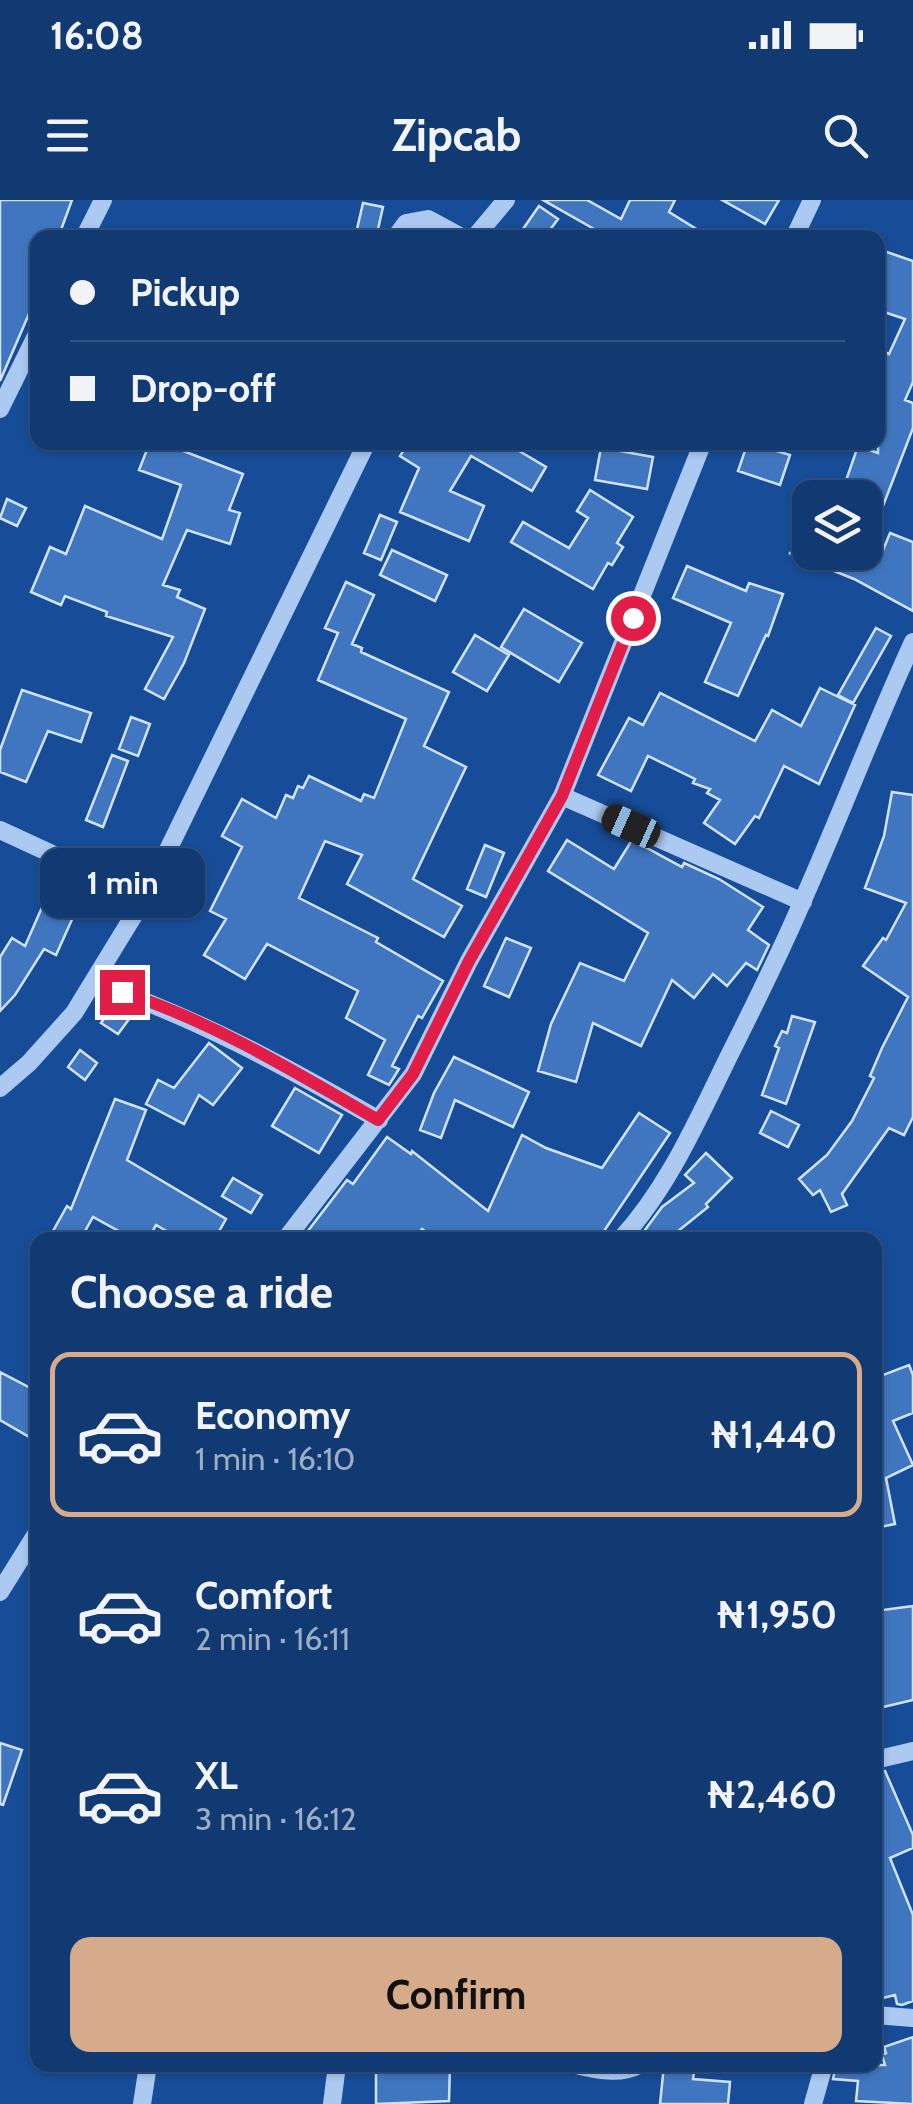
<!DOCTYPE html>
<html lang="en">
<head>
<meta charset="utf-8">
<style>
  body { margin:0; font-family:Cabin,sans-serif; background:#1a4177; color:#f1f3f6; height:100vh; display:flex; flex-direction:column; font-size:38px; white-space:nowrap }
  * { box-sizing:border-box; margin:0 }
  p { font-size:32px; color:#9cadc4 }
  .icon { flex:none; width:55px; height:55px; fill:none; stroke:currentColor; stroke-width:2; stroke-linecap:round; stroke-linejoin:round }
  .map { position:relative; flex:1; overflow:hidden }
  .panel { position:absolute; left:30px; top:1032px; width:852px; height:840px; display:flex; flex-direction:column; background:#113a72; border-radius:20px; box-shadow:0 2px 8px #0004,0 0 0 2px #305484 }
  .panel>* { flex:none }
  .guide { position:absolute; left:30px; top:30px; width:855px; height:220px; border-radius:20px; box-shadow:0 2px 8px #0004,0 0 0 2px #305484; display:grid; align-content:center; height:220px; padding:0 40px; background:#113a72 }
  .fabs { position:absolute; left:792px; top:280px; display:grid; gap:20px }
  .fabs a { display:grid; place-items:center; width:90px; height:90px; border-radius:20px; background:#113a72; box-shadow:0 2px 8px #0004,0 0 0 2px #305484; font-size:50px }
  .end { position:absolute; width:45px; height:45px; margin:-22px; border:12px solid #e11d48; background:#fff; box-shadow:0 0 0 5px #fff }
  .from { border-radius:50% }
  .bubble { position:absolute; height:70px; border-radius:20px; background:#113a72; box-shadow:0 2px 8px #0004,0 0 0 2px #305484; font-size:32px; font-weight:700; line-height:70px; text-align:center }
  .car { position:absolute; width:30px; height:60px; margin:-30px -15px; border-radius:12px; box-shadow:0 0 8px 2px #0007; background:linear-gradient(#222 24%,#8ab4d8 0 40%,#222 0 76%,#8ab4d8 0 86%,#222 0) }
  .guide b { display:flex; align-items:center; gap:35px; height:95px; font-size:38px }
  .guide b+b { border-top:2px solid #305484 }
  .guide i { width:25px; height:25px; background:#f1f3f6 }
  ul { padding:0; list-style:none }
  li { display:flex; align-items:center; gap:30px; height:165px; margin:0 20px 15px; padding:0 20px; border:5px solid transparent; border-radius:20px }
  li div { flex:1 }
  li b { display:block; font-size:38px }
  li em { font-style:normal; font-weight:700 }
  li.active { border-color:#d6ab8b }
  li>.icon { width:90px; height:90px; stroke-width:1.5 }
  h2 { padding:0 40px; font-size:45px; line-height:120px }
  .cta { display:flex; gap:20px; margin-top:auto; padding:20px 40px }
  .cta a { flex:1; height:115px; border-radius:20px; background:#d6ab8b; color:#111; font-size:40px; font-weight:700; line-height:115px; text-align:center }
  .status { display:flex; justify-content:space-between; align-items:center; height:70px; padding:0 50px; background:#113a72; direction:ltr }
  .status svg { height:28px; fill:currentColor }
  header { display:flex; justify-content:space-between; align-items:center; height:130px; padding:0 40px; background:#113a72; font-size:45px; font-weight:700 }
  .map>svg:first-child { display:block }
  .building { fill:#4076bf; stroke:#d2e4fc; stroke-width:2.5 }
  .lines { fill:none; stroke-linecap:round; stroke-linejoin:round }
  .minor { stroke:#abc9f1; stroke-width:18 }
  .route { stroke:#e11d48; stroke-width:12 }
</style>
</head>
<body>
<div class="status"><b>16:08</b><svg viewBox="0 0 49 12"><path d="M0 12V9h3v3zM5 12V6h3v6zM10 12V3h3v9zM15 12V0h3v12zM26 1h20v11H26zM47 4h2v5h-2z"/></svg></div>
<header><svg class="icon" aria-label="menu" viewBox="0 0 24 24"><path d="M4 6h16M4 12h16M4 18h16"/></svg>Zipcab<svg class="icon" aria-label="search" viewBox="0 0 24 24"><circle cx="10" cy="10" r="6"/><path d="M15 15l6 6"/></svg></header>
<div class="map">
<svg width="913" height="1904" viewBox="0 0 913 1904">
  <rect width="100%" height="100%" fill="#174d98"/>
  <path class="building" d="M 0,0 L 72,0 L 58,38 L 38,38 L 38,93 L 0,181 Z
    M 543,0 L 587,0 L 621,19 L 630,0 L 675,0 L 669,12 L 711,38 L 610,38 Z
    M 722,0 L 779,0 L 765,24 Z
    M 363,3 L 383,7 L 376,38 L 355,38 Z
    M 539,6 L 558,19 L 544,38 L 535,38 L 523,29 Z
    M 878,49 L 913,61 L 913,182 L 905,200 L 913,203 L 913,228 L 883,306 L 842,292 L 858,246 L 878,253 L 878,149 L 889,154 L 905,119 L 878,110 Z
    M 150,242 L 160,242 L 243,274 L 229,310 L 240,313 L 230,344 L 187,330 L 163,385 L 180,390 L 177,397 L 205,409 L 184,463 L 164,499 L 145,489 L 173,437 L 106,416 L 107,412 L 65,396 L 61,405 L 31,392 L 50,347 L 66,354 L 85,306 L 162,339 L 181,285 L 139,270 Z
    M 409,242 L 504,242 L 546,267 L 532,291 L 471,256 L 450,291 L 484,306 L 469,341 L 400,312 L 419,268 L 400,256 Z
    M 602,242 L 623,242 L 620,251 L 653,257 L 647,289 L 595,280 Z
    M 748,242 L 790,255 L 780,285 L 738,271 Z
    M 590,290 L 633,317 L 617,343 L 623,347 L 612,365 L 608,363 L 593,389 L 511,342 L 523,322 L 569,348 L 588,318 L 577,311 Z
    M 7,299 L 26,308 L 17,326 L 0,318 Z
    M 380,315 L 397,322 L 381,360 L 364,353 Z
    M 890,333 L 913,342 L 913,411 L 854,379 L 789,353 L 842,352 L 864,361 L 867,354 L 879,360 Z
    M 392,350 L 447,375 L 435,401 L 380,375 Z
    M 687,366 L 746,391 L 749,383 L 783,394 L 768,436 L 766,435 L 738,496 L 705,482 L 731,423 L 673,398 Z
    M 346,382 L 374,395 L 352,444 L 362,448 L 361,452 L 449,492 L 424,546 L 466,567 L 413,679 L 462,706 L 444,737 L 347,684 L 362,655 L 325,641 L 299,698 L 378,738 L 376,742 L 443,781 L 422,818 L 418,816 L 392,866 L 399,869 L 389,885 L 368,875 L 385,840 L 346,818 L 358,791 L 267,744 L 245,779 L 204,755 L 226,719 L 210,711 L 242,647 L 222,636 L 242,599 L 276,618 L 286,595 L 293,598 L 298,586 L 303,588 L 309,576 L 361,601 L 364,594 L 374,598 L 406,519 L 318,480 L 338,433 L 325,428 Z
    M 524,409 L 582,443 L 559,482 L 501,447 Z
    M 876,428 L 891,436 L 853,503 L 838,495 Z
    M 475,435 L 509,455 L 487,491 L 453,472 Z
    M 820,488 L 855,505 L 819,584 L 784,566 L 759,618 L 755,616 L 735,644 L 704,623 L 720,600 L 707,593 L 710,589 L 693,583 L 695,579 L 648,556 L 631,591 L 598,575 L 629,518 L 643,525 L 660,493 L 755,541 L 772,510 L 801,526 Z
    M 22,490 L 91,513 L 81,542 L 48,531 L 26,582 L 0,572 L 0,550 Z
    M 131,517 L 150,524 L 138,556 L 119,549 Z
    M 112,555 L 128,561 L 103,627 L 86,620 Z
    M 892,592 L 913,595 L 913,917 L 904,935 L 889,928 L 842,994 L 847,1005 L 831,1012 L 820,990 L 813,995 L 799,979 L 827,955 L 852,921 L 874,878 L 870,876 L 882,848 L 908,797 L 863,766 L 883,738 L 886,740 L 906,703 L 865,688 L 884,636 Z
    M 567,640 L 614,669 L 632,640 L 682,667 L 684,663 L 719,679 L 763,707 L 748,730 L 769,745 L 757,770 L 746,763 L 727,786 L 713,774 L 694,798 L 672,780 L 641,846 L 593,823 L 576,882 L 538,871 L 551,824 L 580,763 L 624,781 L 648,733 L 548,671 Z
    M 485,645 L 504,653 L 486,697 L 467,689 Z
    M 58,671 L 88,684 L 56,755 L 44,749 L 15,795 L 0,811 L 0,757 L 12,738 L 25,746 Z
    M 506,738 L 531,748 L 509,797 L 484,786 Z
    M 115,804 L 135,811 L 118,834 L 101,823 Z
    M 792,816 L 815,822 L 786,904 L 762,895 L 779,848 L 775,846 L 782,831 L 787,833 Z
    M 209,843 L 242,868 L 213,905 L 199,895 L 184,924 L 146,904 L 158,880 L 174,888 Z
    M 80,850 L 97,863 L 85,880 L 68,867 Z
    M 454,857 L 529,892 L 513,927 L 455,900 L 441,938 L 420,930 L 434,893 Z
    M 295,888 L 342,915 L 319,953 L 272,926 Z
    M 115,899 L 146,910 L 127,960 L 226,1019 L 214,1040 L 182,1040 L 156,1025 L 148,1040 L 135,1040 L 93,1017 L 80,1040 L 48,1040 L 67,1006 L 71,1009 Z
    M 771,911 L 799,925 L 788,947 L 760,933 Z
    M 639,913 L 670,933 L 598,1040 L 437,1040 L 422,1029 L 413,1040 L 301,1040 L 347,980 L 353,984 L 387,937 L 411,954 L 412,951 L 488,1011 L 522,935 L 546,948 L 602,968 Z
    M 706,953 L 732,978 L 706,1004 L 708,1007 L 667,1040 L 647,1040 L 642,1034 L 662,1007 L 694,983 L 685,975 Z
    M 233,978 L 262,995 L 251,1013 L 222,996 Z
    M 909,1165 L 913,1175 L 913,1213 L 893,1221 L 913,1265 L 886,1278 L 895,1324 L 875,1328 L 875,1178 Z
    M 0,1172 L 38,1192 L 38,1242 L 0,1220 Z
    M 913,1406 L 913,1500 L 875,1509 L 875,1411 Z
    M 0,1543 L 22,1550 L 3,1605 L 0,1604 Z
    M 885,1571 L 913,1635 L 913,1648 L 890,1658 L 913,1715 L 913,1801 L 902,1805 L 897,1804 L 895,1795 L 875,1800 L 875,1572 Z
    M 913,1837 L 913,1904 L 856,1901 L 858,1881 L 833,1879 L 836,1865 L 885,1865 L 882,1855 L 886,1853 L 884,1847 Z
    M 376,1865 L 450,1865 L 449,1901 L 376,1904 Z
    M 664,1865 L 695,1865 L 693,1879 L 730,1882 L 728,1904 L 660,1904 Z"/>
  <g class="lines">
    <path class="minor" d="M 84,38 L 103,0
      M 395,38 L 406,23 L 428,19 L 463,38
      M 474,38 L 506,0
      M 794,38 L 812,0
      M 0,209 L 38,132
      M 562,596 L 803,702
      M 0,630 L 145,697
      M 94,783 C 194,816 287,867 379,920
      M 0,888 L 29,863 L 74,813 L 145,697 L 367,242
      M 285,1040 L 413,874 L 469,761 L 562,596 L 703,242
      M 620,1040 C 668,988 697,921 728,858 C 754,806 780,754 803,700 C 841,614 874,527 913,442
      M 0,1392 L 38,1331
      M 875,1560 L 913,1551
      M 875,1815 L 913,1818
      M 576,1865 C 596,1870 620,1875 639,1865
      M 142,1904 L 148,1865
      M 332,1904 L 337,1865
      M 813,1904 L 824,1865"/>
  </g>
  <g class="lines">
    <path class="route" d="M 122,792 C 212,821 297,873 378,920 L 413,874 L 469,761 L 562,596 L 633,418"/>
  </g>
</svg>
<div class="fabs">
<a><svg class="icon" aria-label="layers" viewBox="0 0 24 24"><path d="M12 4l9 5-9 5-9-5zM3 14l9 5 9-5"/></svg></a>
</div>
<i class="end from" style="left:633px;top:418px"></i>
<i class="end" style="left:122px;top:792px"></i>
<div class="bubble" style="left:40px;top:648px;width:165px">1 min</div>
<i class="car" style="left:631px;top:626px;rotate:294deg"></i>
<div class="guide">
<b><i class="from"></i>Pickup</b>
<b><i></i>Drop-off</b>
</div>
<section class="panel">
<h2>Choose a ride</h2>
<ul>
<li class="active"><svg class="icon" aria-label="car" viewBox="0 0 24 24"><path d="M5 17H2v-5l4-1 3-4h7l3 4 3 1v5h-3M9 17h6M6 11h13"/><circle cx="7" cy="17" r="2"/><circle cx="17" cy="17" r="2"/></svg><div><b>Economy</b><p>1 min · 16:10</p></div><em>₦1,440</em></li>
<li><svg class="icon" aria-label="car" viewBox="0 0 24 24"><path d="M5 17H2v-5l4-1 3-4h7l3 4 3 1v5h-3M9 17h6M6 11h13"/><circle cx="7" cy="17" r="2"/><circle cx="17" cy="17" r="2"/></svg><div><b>Comfort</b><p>2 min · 16:11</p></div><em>₦1,950</em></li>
<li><svg class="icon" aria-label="car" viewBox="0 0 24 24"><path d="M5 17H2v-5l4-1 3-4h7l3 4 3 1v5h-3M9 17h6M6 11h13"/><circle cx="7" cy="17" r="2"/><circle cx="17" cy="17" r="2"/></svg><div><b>XL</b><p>3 min · 16:12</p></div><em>₦2,460</em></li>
</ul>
<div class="cta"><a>Confirm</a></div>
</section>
</div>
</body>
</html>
